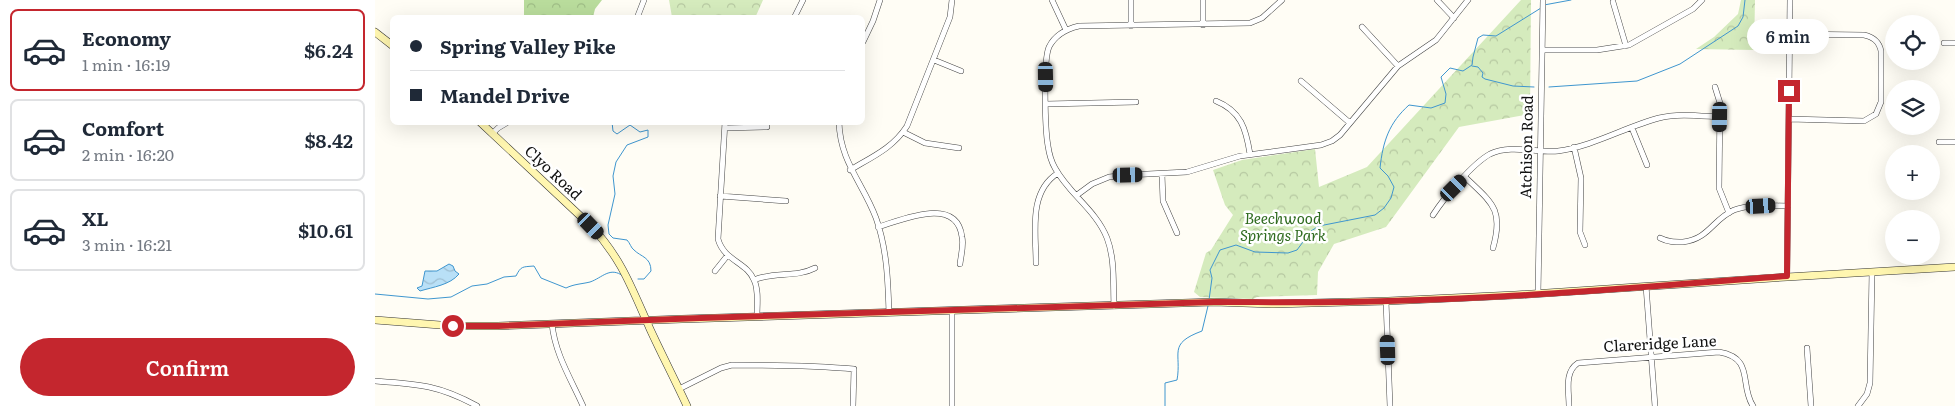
<!DOCTYPE html>
<html lang="en">
<head>
<meta charset="utf-8">
<style>
  body { margin:0; font-family:Literata,serif; background:#f2f2f3; color:#1f2937; height:100vh; display:flex; flex-direction:column; font-size:19px; white-space:nowrap }
  * { box-sizing:border-box; margin:0 }
  p { font-size:16px; color:#747a83 }
  .icon { flex:none; width:28px; height:28px; fill:none; stroke:currentColor; stroke-width:2; stroke-linecap:round; stroke-linejoin:round }
  .map { position:relative; flex:1; overflow:hidden }
  .sheet { display:flex; flex-direction:column; background:#fff; width:375px }
  .sheet>* { flex:none }
  .top-card { position:absolute; left:15px; top:15px; width:475px; height:110px; border-radius:8px; box-shadow:0 5px 20px #0002; display:grid; align-content:center; height:110px; padding:0 20px; background:#fff }
  .controls { position:absolute; left:1510px; top:15px; display:grid; gap:10px }
  .controls a { display:grid; place-items:center; width:55px; height:55px; border-radius:50%; background:#fff; box-shadow:0 5px 20px #0002; font-size:25px }
  .end { position:absolute; width:22px; height:22px; margin:-11px; border:6px solid #c4262e; background:#fff; box-shadow:0 0 0 2px #fff }
  .from { border-radius:50% }
  .bubble { position:absolute; height:35px; border-radius:18px; background:#fff; box-shadow:0 5px 20px #0002; font-size:16px; font-weight:600; line-height:35px; text-align:center }
  .car { position:absolute; width:15px; height:30px; margin:-15px -8px; border-radius:6px; box-shadow:0 0 4px 1px #0007; background:linear-gradient(#222 24%,#8ab4d8 0 40%,#222 0 76%,#8ab4d8 0 86%,#222 0) }
  .top-card b { display:flex; align-items:center; gap:18px; height:48px; font-size:19px }
  .top-card b+b { border-top:1px solid #e0e1e3 }
  .top-card i { width:12px; height:12px; background:#1f2937 }
  ul { padding:9px 0 0; list-style:none }
  li { display:flex; align-items:center; gap:15px; height:82px; margin:0 10px 8px; padding:0 10px; border:2px solid #e0e1e3; border-radius:8px }
  li div { flex:1 }
  li b { display:block; font-size:19px }
  li em { font-style:normal; font-weight:600 }
  li.on { border-color:#c4262e }
  li>.icon { width:45px; height:45px; stroke-width:1.5 }
  .action { display:flex; gap:10px; margin-top:auto; padding:10px 20px }
  .action a { flex:1; height:58px; border-radius:30px; background:#c4262e; color:#fff; font-size:20px; font-weight:600; line-height:58px; text-align:center }
  main { display:flex; flex:1; min-height:0 }
  .map>svg:first-child { display:block }
  .forest { fill:url(#forest-crowns) }
  .park { fill:url(#park-crowns) }
  .water { fill:url(#water-waves); stroke:#3f96cf }
  .lines { fill:none; stroke-linecap:round; stroke-linejoin:round }
  .stream { stroke:#3f96cf; stroke-width:1 }
  .street-casing { stroke:#444; stroke-width:6 }
  .secondary-casing { stroke:#333; stroke-width:8 }
  .street { stroke:#fff; stroke-width:5 }
  .secondary { stroke:#fff6b0; stroke-width:7 }
  .route { stroke:#c4262e; stroke-width:6 }
  .labels { text-anchor:middle; stroke-width:5; stroke-linejoin:round; paint-order:stroke }
  .street-label { font-size:15px; fill:#111; stroke:#fff }
  .park-label { font-size:15px; font-style:italic; fill:#2f6b1f; stroke:#fff }
</style>
</head>
<body>
<main>
<section class="sheet">
<ul>
<li class="on"><svg class="icon" aria-label="car" viewBox="0 0 24 24"><path d="M5 17H2v-5l4-1 3-4h7l3 4 3 1v5h-3M9 17h6M6 11h13"/><circle cx="7" cy="17" r="2"/><circle cx="17" cy="17" r="2"/></svg><div><b>Economy</b><p>1 min · 16:19</p></div><em>$6.24</em></li>
<li><svg class="icon" aria-label="car" viewBox="0 0 24 24"><path d="M5 17H2v-5l4-1 3-4h7l3 4 3 1v5h-3M9 17h6M6 11h13"/><circle cx="7" cy="17" r="2"/><circle cx="17" cy="17" r="2"/></svg><div><b>Comfort</b><p>2 min · 16:20</p></div><em>$8.42</em></li>
<li><svg class="icon" aria-label="car" viewBox="0 0 24 24"><path d="M5 17H2v-5l4-1 3-4h7l3 4 3 1v5h-3M9 17h6M6 11h13"/><circle cx="7" cy="17" r="2"/><circle cx="17" cy="17" r="2"/></svg><div><b>XL</b><p>3 min · 16:21</p></div><em>$10.61</em></li>
</ul>
<div class="action"><a>Confirm</a></div>
</section>
<div class="map">
<svg width="1580" height="406" viewBox="0 0 1580 406">
  <defs>
    <pattern id="forest-crowns" width="20" height="18" patternUnits="userSpaceOnUse" patternTransform="scale(1.25)"><rect width="20" height="18" fill="#b9dc9c"/><path d="M2 6a3 3 0 1 1 6 0M12 15a3 3 0 1 1 6 0" fill="none" stroke="#9ebc85"/></pattern>
    <pattern id="park-crowns" width="20" height="18" patternUnits="userSpaceOnUse" patternTransform="scale(1.25)"><rect width="20" height="18" fill="#d5ebbd"/><path d="M2 6a3 3 0 1 1 6 0M12 15a3 3 0 1 1 6 0" fill="none" stroke="#b6c8a1"/></pattern>
    <pattern id="water-waves" width="16" height="10" patternUnits="userSpaceOnUse" patternTransform="scale(1.25)"><rect width="16" height="10" fill="#b9e0f7"/><path d="M0 5q4-4 8 0t8 0" fill="none" stroke="#9ebfd3"/></pattern>
  </defs>
  <rect width="100%" height="100%" fill="#fffdf5"/>
  <path class="forest" d="M 149,0 L 227,0 L 220,9 L 218,17 L 149,18 Z"/>
  <path class="park" d="M 294,0 L 388,0 L 380,18 L 297,17 Z
    M 1146,0 L 1156,0 L 1155,114 L 1084,127 L 1011,227 L 959,244 L 943,272 L 942,295 L 882,297 L 878,299 L 825,297 L 819,292 L 831,253 L 836,250 L 858,215 L 850,205 L 838,170 L 867,160 L 940,149 L 944,187 L 992,167 Z
    M 1366,0 L 1380,0 L 1379,50 L 1321,49 L 1339,37 L 1363,14 Z"/>
  <path class="water" d="M 74,264 L 78,266 L 80,271 L 84,274 C 75,285 58,287 45,291 L 42,288 L 47,286 L 50,271 L 62,271 Z"/>
  <g class="lines">
    <path class="stream" d="M 1169,5 L 1196,0
      M 1097,66 L 1103,67 L 1108,73 L 1107,77 L 1110,79 L 1138,86 L 1159,87
      M 1174,87 L 1262,81 L 1305,64 L 1363,26 L 1368,17 L 1370,0
      M 237,122 L 238,131 L 242,134 L 255,125 L 265,132 L 273,130 L 273,137 L 252,145 L 241,162 L 238,176 L 240,194 L 233,225 L 234,234 L 238,238 L 252,240 C 255,243 256,248 259,250 C 266,257 276,257 276,271 L 269,279 L 263,279
      M 0,294 L 53,299 L 76,297 L 97,286 L 112,284 L 129,277 L 141,276 C 146,266 147,267 159,266 L 166,278 L 191,288 C 199,284 207,284 215,282 C 227,278 235,266 248,276
      M 834,300 L 837,278 L 835,270 L 845,250 L 861,245 L 880,252 L 913,253 L 922,250 L 936,231 L 944,226 L 1000,215 L 1009,208 L 1016,198 L 1019,187 L 1013,176 L 1005,168 C 1008,141 1014,123 1034,105 L 1056,108 L 1070,103 L 1071,94 L 1066,77 L 1075,68 L 1088,71 L 1097,65 L 1098,57 L 1103,38 L 1108,35 L 1121,36 L 1166,8
      M 790,406 L 790,383 L 802,380 C 807,353 792,344 827,331 L 833,306"/>
    <g class="street-casing">
      <path id="street" d="M 677,0 L 691,30
        M 828,0 L 828,25
        M 1062,0 L 1079,18
        M 1238,2 L 1251,46
        M 262,18 L 269,0
        M 419,18 L 428,0
        M 756,26 L 756,0
        M 987,27 L 1023,66
        M 488,42 L 498,21 L 505,0
        M 1569,43 L 1580,43
        M 1167,50 L 1222,50 L 1254,45 L 1318,9 L 1327,0
        M 559,60 L 586,71
        M 926,81 L 975,123
        M 1340,87 L 1345,103 L 1344,188 L 1354,213
        M 841,101 C 866,111 871,129 875,154
        M 671,104 L 761,102
        M 1414,119 L 1489,121 L 1501,114 L 1506,102 L 1506,51 C 1504,41 1498,37 1489,35 L 1415,34
        M 350,122 L 343,239 C 349,261 372,262 379,280 C 384,290 382,305 382,316
        M 464,122 C 465,162 488,183 501,218 C 512,249 513,281 514,313
        M 350,128 L 392,127
        M 1257,128 L 1272,165
        M 528,132 L 550,143 L 584,148
        M 117,134 L 123,128 L 133,122
        M 1564,142 L 1580,142
        M 1199,147 L 1206,178 L 1205,232 L 1210,245
        M 475,170 C 497,157 518,148 532,126 L 575,17 L 577,0
        M 787,174 L 788,201 L 802,233
        M 1090,177 C 1117,203 1129,209 1118,248
        M 702,195 L 717,184 L 734,177 L 753,175 L 812,172 L 865,156 L 946,145 L 957,141 L 965,135 L 1023,66 L 1061,40 L 1093,0
        M 345,196 L 411,201
        M 1058,215 C 1069,198 1097,164 1115,154 C 1136,144 1161,153 1183,151 C 1219,146 1250,127 1284,118 C 1303,113 1326,116 1345,117
        M 503,227 C 527,220 582,195 587,237 C 589,245 586,255 585,264
        M 1285,238 C 1293,242 1299,242 1308,242 C 1334,239 1338,219 1359,210 C 1375,204 1396,206 1413,206
        M 661,263 C 661,232 653,192 683,173
        M 340,271 L 352,256
        M 1412,277 L 1415,0
        M 379,280 C 399,271 421,278 440,268
        M 1271,286 L 1280,406
        M 1163,294 L 1168,0
        M 1011,301 L 1015,406
        M 739,306 C 738,283 740,259 732,238 C 721,210 694,194 680,168 C 676,161 674,153 673,146 C 670,129 668,61 674,47 C 680,35 691,29 704,26 L 875,23 L 887,18 L 907,0
        M 177,324 C 180,354 196,379 208,406
        M 1432,348 L 1436,406
        M 0,381 C 43,384 64,385 102,406
        M 304,389 L 346,368 L 357,365 C 398,365 438,365 479,369 L 478,406
        M 577,406 L 577,311
        M 1194,406 C 1194,391 1189,372 1203,363 L 1344,352 C 1380,358 1364,385 1378,406
        M 1483,406 L 1492,394 L 1495,383 L 1497,272"/>
    </g>
    <g class="secondary-casing">
      <path id="secondary" d="M 0,32 L 18,46
        M 105,122 L 216,226 C 247,259 257,289 275,329 C 287,355 300,380 312,406
        M 0,320 L 78,326 L 123,326 L 307,319 L 839,302 L 898,304 L 1013,301 L 1140,295 L 1412,277 L 1580,267"/>
    </g>
    <use href="#street" class="street"/>
    <use href="#secondary" class="secondary"/>
  </g>
  <g class="lines">
    <path class="route" d="M 78,326 L 123,326 L 326,318 L 839,302 C 897,302 955,303 1013,301 C 1146,298 1279,286 1412,276 L 1414,91"/>
  </g>
  <g class="labels">
    <g class="street-label">
      <text transform="translate(1152 147) rotate(-89)" y="5">Atchison Road</text>
      <text transform="translate(178 173) rotate(43)" y="5">Clyo Road</text>
      <text transform="translate(1285 344) rotate(-3)" y="5">Clareridge Lane</text>
    </g>
    <g class="park-label">
      <text x="908" y="224">Beechwood<tspan x="908" dy="17">Springs Park</tspan></text>
    </g>
  </g>
</svg>
<div class="controls">
<a><svg class="icon" aria-label="locate" viewBox="0 0 24 24"><circle cx="12" cy="12" r="6"/><path d="M12 2v4M12 18v4M2 12h4M18 12h4"/></svg></a>
<a><svg class="icon" aria-label="layers" viewBox="0 0 24 24"><path d="M12 4l9 5-9 5-9-5zM3 14l9 5 9-5"/></svg></a>
<a>+</a>
<a>−</a>
</div>
<i class="end from" style="left:78px;top:326px"></i>
<i class="end" style="left:1414px;top:91px"></i>
<div class="bubble" style="left:1372px;top:19px;width:82px">6 min</div>
<i class="car" style="left:671px;top:77px;rotate:179deg"></i>
<i class="car" style="left:1345px;top:117px;rotate:181deg"></i>
<i class="car" style="left:753px;top:175px;rotate:89deg"></i>
<i class="car" style="left:1079px;top:188px;rotate:45deg"></i>
<i class="car" style="left:1386px;top:206px;rotate:87deg"></i>
<i class="car" style="left:216px;top:226px;rotate:136deg"></i>
<i class="car" style="left:1013px;top:350px;rotate:358deg"></i>
<div class="top-card">
<b><i class="from"></i>Spring Valley Pike</b>
<b><i></i>Mandel Drive</b>
</div>
</div>
</main>
</body>
</html>
